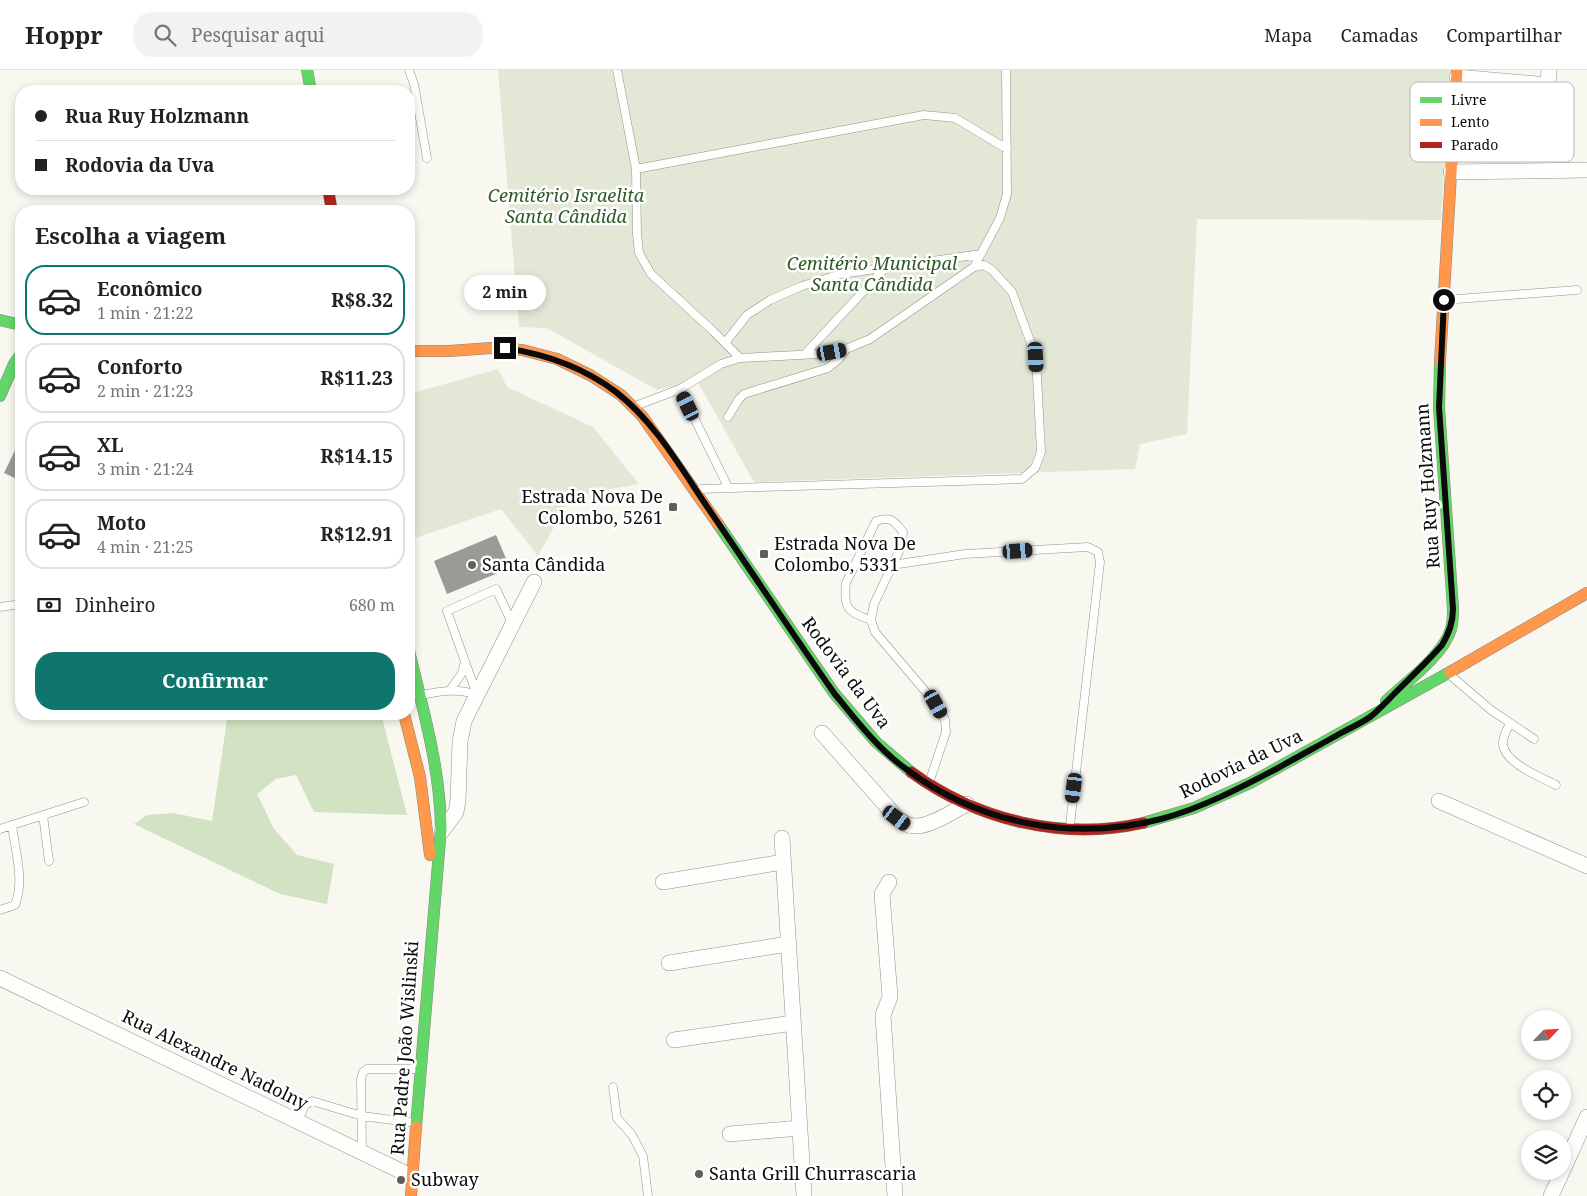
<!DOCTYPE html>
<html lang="pt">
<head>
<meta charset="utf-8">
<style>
  body { margin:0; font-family:"Noto Serif",serif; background:#f2f2f2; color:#222; height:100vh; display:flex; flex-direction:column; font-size:19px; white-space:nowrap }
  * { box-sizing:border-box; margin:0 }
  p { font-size:16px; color:#767676 }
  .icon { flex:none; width:28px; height:28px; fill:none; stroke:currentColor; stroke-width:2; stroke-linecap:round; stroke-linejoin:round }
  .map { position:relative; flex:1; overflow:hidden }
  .panel { position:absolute; left:15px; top:135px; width:400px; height:515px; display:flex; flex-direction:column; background:#fff; border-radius:20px; box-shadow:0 2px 8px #0003 }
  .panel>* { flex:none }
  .banner { position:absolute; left:15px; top:15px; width:400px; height:110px; border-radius:20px; box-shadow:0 2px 8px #0003; display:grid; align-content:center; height:110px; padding:0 20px; background:#fff }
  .needle { width:32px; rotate:65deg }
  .buttons { position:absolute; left:1521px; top:940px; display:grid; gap:10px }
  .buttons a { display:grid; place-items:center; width:50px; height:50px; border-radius:50%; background:#fff; box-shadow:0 2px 8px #0003; font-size:25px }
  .end { position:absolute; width:22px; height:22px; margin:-11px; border:6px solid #0b0b0b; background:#fff; box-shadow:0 0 0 2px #fff }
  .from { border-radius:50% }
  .bubble { position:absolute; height:35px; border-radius:18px; background:#fff; box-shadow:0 2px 8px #0003; font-size:16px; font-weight:700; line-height:35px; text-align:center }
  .car { position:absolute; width:15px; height:30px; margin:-15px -8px; border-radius:6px; box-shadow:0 0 4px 1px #0007; background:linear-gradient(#222 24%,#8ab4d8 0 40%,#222 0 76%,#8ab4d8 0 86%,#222 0) }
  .banner b { display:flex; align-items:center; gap:18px; height:48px; font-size:19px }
  .banner b+b { border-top:1px solid #e0e0e0 }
  .banner i { width:12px; height:12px; background:#222 }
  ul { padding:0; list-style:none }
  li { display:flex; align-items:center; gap:15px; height:70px; margin:0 10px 8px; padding:0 10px; border:2px solid #e0e0e0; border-radius:20px }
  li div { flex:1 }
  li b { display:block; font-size:19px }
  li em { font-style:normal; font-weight:700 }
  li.selected { border-color:#0f766e }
  li>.icon { width:45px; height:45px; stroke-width:1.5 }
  h2 { padding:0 20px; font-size:22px; line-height:60px }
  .pay { display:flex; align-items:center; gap:12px; height:55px; padding:0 20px; font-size:19px }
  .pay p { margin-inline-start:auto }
  .action { display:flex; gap:10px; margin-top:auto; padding:10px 20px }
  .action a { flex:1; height:58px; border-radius:20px; background:#0f766e; color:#fff; font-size:20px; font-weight:700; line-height:58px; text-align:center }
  header { display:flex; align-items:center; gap:30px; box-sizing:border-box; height:70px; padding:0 25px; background:#fff; border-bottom:1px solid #e0e0e0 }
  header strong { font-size:24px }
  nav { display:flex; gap:28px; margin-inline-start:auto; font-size:18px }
  .search { width:350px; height:45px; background:#f2f2f2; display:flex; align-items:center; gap:12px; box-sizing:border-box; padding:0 18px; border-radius:20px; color:#767676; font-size:19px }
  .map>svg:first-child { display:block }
  .forest { fill:#d2e2c2 }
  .cemetery { fill:#e3e8d6 }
  .building { fill:#9b9a96 }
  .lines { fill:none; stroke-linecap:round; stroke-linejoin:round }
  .lane-casing { stroke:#92918e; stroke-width:9 }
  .street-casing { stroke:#92918e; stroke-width:16 }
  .fast-casing { stroke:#888885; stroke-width:12 }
  .slow-casing { stroke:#888885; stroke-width:12 }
  .jam-casing { stroke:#888885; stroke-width:12 }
  .lane { stroke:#fefefd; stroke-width:8 }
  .street { stroke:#fefefd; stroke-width:15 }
  .fast { stroke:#63d668; stroke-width:11 }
  .slow { stroke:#ff974d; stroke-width:11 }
  .jam { stroke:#b3261e; stroke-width:11 }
  .route { stroke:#0b0b0b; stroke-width:6 }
  .poi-dot { fill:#5e5e5b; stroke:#fff; stroke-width:2 }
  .labels { text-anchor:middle; stroke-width:5; stroke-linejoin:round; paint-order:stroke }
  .park-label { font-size:18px; font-style:italic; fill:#305925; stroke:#fff }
  .street-label { font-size:18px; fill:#0b0b0b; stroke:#fff }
  .poi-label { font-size:18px; fill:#0b0b0b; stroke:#fff; text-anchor:start }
  .key { fill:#fff; stroke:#b6b6b6; stroke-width:1 }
  .key-label { font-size:14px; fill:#0b0b0b }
</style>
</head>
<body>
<header>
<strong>Hoppr</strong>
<div class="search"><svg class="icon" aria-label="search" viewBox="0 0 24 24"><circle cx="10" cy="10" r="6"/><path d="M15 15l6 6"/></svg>Pesquisar aqui</div>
<nav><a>Mapa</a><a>Camadas</a><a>Compartilhar</a></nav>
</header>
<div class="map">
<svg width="1587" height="1126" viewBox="0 0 1587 1126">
  <rect width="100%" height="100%" fill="#f8f7f0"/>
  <path class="forest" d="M 233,644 L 381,644 L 407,745 L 314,742 L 296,705 L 276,709 L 257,724 L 274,759 L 297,785 L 334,794 L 327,834 L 280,824 L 134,754 L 147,745 L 173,743 L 212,751 L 227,650 Z"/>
  <path class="cemetery" d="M 498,0 L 1450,0 L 1441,150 L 1197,149 L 1187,364 L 1140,374 L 1135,399 L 754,412 L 697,311 L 657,320 L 547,258 L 519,257 Z
    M 498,299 L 507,317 L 593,357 L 639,414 L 571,426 L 538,486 L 501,439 L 415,468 L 409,441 L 409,324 Z"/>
  <path class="building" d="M 21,368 L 21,411 L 4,403 Z
    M 496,465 L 510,498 L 447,524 L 434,491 Z"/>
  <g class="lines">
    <g class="lane-casing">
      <path id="lane" d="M 409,0 L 414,14 L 427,88
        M 617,0 L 636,99 L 637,164 L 639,183 L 651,204 L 713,261 L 740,288
        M 636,99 L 924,45 L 955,48 L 1007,79
        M 974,197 L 1000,148 L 1007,124 L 1006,0
        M 1444,230 L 1577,220
        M 725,273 L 747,245 L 770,230 L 802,216 L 841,204 L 981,184
        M 804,285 L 885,198
        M 680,319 L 728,417
        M 638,335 L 680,319 L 721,294 L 740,288 L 818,284 L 846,279 L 870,269 L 974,197 L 984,195 L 992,200 L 1012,222 L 1036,287 L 1041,382 L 1035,398 L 1022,409 L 701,419
        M 728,347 L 739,329 L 744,324 L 828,298 L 839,289 L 846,279
        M 892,495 L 965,484 L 1088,477 L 1098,482 L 1100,492 L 1070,755
        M 0,537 L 21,534
        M 871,550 C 848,543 843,538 846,513 L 876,451 C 891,446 894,451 903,462 L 902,475 L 874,534 L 871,550 L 875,562 L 936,634 L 945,650 L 946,662 L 930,710
        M 1451,606 L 1491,640 L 1534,669
        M 450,620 L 462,603 L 465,591
        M 421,625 C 441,621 457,618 477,625
        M 477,625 L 447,541 L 496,519 L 513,555
        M 1510,653 C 1507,660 1502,667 1503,675 C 1506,694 1541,707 1556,715
        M 43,745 L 49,791
        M 0,759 L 84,732
        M 0,840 L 15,835 C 25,810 15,781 12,755
        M 613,1017 L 617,1048 L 632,1065 L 643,1086 L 648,1126
        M 298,1051 L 305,1035 L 312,1031 L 362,1046 L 416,1053
        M 362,1082 L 361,1009 L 363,1002 L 367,999 L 419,999"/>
    </g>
    <g class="street-casing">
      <path id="street" d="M 1457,7 L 1548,15 L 1549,0
        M 1451,102 L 1587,100
        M 822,663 L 897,748 C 902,752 907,756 915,756 C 930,757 953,741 967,734
        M 1439,731 L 1587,796
        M 442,761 L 456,742 L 458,731 L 460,672 L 464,651 L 534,512
        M 782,768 L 804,1126
        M 663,812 L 783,792
        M 889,812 L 882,824 L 890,927 L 883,945 L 895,1126
        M 669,893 L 788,874
        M 0,908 L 413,1107
        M 674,970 L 793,953
        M 730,1064 L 800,1058
        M 1551,1126 L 1587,1047"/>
    </g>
    <g class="fast-casing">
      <path id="fast" d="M 307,0 L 311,21
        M 0,250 L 21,255
        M 0,326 L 14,294 L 21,284
        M 718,454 L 834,623 L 876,672 L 911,702
        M 409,581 C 423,640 440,697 441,758 L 416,1057
        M 1386,631 C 1406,612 1443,586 1451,559 C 1453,552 1453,546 1453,539 L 1439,337 L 1440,292
        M 1143,753 L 1194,738 L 1250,713 L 1450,602"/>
    </g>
    <g class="slow-casing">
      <path id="slow" d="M 409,281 L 449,281 L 491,278 L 522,280 L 557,289 L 590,305 L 621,325 L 642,346 L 718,454
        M 1440,292 L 1457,0
        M 1450,602 L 1587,523
        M 404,644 L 420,707 L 430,785
        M 411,1126 L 416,1057"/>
    </g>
    <g class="jam-casing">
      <path id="jam" d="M 328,119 L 332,141
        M 911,702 C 977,750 1062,771 1143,753"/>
    </g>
    <use href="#lane" class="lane"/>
    <use href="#street" class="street"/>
    <use href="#fast" class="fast"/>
    <use href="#slow" class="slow"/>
    <use href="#jam" class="jam"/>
  </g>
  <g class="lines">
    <path class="route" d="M 505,278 C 546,284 583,297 616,322 C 656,353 682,400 710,441 C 751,501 792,563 834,623 C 856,650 878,679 906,699 C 979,754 1073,772 1161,749 C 1202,738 1240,718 1278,698 C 1299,686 1320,675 1341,663 C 1350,658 1362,653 1370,647 C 1379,640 1387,631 1395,623 C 1411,607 1427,592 1442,575 C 1449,563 1453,553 1453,539 L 1439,337 L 1444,230"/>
  </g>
  <g class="poi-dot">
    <rect x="668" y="432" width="10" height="10" rx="2.5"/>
    <rect x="759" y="479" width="10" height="10" rx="2.5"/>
    <circle cx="472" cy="495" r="5"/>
    <circle cx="699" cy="1104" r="5"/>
    <circle cx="401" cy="1110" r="5"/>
  </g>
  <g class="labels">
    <g class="park-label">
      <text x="566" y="132">Cemitério Israelita<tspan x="566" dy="21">Santa Cândida</tspan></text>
      <text x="872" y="200">Cemitério Municipal<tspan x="872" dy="21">Santa Cândida</tspan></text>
    </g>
    <g class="street-label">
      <text transform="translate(1428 416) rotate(-94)" y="6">Rua Ruy Holzmann</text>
      <text transform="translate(846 603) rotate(53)" y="6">Rodovia da Uva</text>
      <text transform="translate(1241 694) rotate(-26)" y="6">Rodovia da Uva</text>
      <text transform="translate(405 978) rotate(-86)" y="6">Rua Padre João Wislinski</text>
      <text transform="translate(215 990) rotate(26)" y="6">Rua Alexandre Nadolny</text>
    </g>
    <g class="poi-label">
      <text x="663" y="433" text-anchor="end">Estrada Nova De<tspan x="663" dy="21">Colombo, 5261</tspan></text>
      <text x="774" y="480">Estrada Nova De<tspan x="774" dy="21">Colombo, 5331</tspan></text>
      <text x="482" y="501">Santa Cândida</text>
      <text x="709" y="1110">Santa Grill Churrascaria</text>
      <text x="411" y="1116">Subway</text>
    </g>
  </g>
  <rect x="1410" y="12" width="164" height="80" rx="8" class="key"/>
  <rect x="1420" y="27" width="22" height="6" fill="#63d668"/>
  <rect x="1420" y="49" width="22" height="7" fill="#ff974d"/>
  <rect x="1420" y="72" width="22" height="6" fill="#b3261e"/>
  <g class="key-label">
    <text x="1451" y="35">Livre</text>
    <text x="1451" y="57">Lento</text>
    <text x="1451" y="80">Parado</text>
  </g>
</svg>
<div class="buttons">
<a><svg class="needle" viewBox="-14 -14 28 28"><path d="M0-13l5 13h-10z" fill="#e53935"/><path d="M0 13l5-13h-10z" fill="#767676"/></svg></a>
<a><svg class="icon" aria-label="locate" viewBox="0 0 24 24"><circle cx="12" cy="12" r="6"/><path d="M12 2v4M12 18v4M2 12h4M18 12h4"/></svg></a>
<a><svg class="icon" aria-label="layers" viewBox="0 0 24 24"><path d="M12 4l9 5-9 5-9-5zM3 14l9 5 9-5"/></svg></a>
</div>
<i class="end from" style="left:1444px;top:230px"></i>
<i class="end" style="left:505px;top:278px"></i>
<div class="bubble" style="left:464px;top:205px;width:82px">2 min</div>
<i class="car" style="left:832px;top:282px;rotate:80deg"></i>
<i class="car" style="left:1036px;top:287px;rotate:177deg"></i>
<i class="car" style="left:688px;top:336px;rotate:334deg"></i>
<i class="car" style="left:1018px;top:481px;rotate:86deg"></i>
<i class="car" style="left:936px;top:634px;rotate:151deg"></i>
<i class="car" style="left:1074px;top:718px;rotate:187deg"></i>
<i class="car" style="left:897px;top:748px;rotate:127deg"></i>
<div class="banner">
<b><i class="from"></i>Rua Ruy Holzmann</b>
<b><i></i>Rodovia da Uva</b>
</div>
<section class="panel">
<h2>Escolha a viagem</h2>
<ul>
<li class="selected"><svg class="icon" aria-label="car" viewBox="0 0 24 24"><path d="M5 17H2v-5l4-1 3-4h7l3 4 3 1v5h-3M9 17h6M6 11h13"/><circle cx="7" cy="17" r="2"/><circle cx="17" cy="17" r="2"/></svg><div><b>Econômico</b><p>1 min · 21:22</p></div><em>R$8.32</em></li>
<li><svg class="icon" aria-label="car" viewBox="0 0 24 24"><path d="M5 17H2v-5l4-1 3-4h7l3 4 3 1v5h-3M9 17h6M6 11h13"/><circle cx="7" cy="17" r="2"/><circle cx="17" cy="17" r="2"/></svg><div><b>Conforto</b><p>2 min · 21:23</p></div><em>R$11.23</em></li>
<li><svg class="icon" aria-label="car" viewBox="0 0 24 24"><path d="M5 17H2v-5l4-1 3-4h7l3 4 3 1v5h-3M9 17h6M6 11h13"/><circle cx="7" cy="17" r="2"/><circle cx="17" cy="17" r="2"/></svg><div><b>XL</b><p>3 min · 21:24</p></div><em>R$14.15</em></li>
<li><svg class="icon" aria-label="car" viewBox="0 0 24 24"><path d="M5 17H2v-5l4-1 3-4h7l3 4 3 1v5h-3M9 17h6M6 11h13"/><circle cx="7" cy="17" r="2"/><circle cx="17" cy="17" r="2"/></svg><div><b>Moto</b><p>4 min · 21:25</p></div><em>R$12.91</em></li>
</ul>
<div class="pay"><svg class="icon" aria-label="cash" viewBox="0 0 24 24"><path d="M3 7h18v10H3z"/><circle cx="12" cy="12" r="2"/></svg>Dinheiro<p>680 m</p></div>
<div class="action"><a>Confirmar</a></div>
</section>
</div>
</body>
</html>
